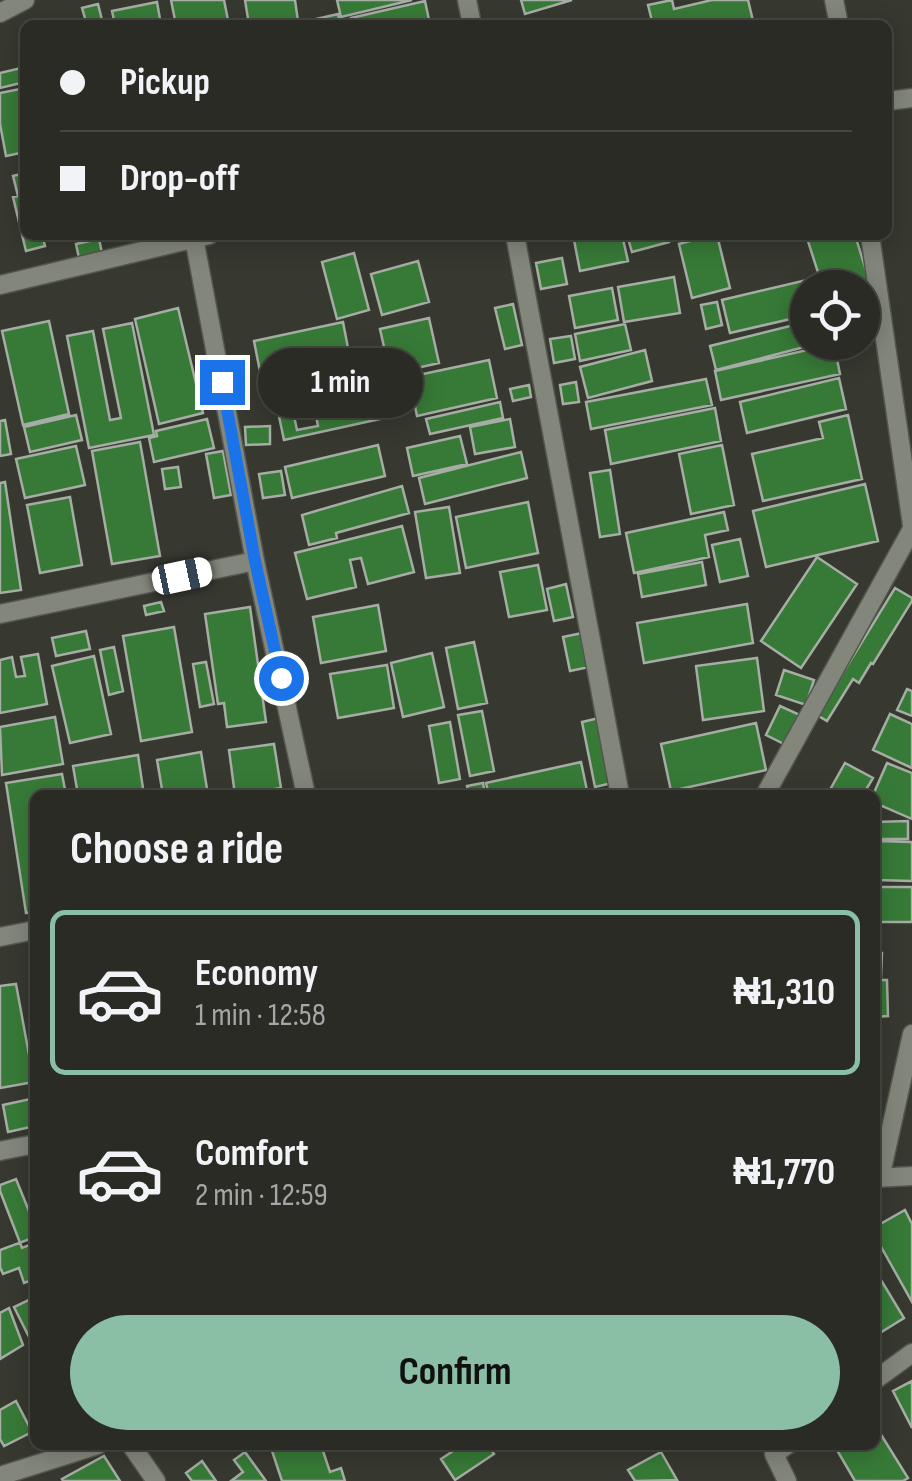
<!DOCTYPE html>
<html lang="en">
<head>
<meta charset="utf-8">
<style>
  body { margin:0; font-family:"Sofia Sans Condensed",sans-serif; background:#353731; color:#f1f3f6; height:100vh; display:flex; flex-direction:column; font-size:38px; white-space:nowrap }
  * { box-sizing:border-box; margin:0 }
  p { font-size:32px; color:#a5a7a6 }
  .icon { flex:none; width:55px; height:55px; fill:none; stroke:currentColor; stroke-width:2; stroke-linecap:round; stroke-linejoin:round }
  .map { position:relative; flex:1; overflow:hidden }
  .drawer { position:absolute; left:30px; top:790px; width:850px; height:660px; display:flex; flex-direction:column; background:#292b24; border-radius:15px; box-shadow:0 5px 25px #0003,0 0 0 2px #454741 }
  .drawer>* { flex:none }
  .hud { position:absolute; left:20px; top:20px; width:872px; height:220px; border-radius:15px; box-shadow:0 5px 25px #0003,0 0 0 2px #454741; display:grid; align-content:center; height:220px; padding:0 40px; background:#292b24 }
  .controls { position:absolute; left:790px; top:270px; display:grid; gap:20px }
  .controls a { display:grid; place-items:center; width:90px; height:90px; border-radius:50%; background:#292b24; box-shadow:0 5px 25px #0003,0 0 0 2px #454741; font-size:50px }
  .end { position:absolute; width:45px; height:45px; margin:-22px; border:12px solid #1a73e8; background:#fff; box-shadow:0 0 0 5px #fff }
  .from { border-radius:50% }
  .bubble { position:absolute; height:70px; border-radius:35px; background:#292b24; box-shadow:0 5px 25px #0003,0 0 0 2px #454741; font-size:32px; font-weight:700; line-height:70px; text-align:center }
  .car { position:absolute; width:30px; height:60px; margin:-30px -15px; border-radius:12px; box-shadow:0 0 8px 2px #0007; background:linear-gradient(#fff 24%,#345 0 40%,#fff 0 76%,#345 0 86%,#fff 0) }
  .hud b { display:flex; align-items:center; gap:35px; height:95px; font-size:38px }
  .hud b+b { border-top:2px solid #454741 }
  .hud i { width:25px; height:25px; background:#f1f3f6 }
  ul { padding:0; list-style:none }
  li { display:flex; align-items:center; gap:30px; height:165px; margin:0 20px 15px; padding:0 20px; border:5px solid transparent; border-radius:15px }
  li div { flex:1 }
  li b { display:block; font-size:38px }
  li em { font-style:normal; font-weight:700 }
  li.active { border-color:#8abfa5 }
  li>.icon { width:90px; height:90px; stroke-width:1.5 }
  h2 { padding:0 40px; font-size:45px; line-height:120px }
  .cta { display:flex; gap:20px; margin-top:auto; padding:20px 40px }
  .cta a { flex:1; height:115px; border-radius:60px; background:#8abfa5; color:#111; font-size:40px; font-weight:700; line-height:115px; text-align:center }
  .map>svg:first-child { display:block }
  .building { fill:#377a37; stroke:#a5ada4; stroke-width:2.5; fill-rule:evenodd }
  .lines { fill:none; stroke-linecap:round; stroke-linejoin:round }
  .minor-casing { stroke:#54554e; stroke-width:21 }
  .minor { stroke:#83867b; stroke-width:18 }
  .route { stroke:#1a73e8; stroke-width:12 }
</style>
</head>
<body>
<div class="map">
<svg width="912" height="1481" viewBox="0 0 912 1481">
  <rect width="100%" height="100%" fill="#373930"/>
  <path class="building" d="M 171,0 L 224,0 L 229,25 L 176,25 Z
    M 245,0 L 295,0 L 298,21 L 277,25 L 249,25 Z
    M 337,0 L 412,0 L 341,17 Z
    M 521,0 L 572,0 L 525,14 Z
    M 672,0 L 674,9 L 712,0 L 748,0 L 754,25 L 653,25 L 648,5 Z
    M 425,1 L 429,20 L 407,25 L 352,25 L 351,18 Z
    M 157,2 L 161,25 L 115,25 L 112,11 Z
    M 98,4 L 103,24 L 87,25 L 82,8 Z
    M 338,14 L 340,25 L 313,25 L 312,20 Z
    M 25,67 L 25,82 L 0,88 L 0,73 Z
    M 25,88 L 25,152 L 6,156 L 0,124 L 0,93 Z
    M 25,173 L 25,235 L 42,235 L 45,246 L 26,251 L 13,197 L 18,196 L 13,176 Z
    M 573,235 L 622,235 L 628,261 L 580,271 Z
    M 627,235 L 667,235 L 669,242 L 632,252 Z
    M 713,235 L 717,235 L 730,288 L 692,298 L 679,244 Z
    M 806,235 L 855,235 L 869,280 L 846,288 L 823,288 Z
    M 99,239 L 102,253 L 79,258 L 76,244 Z
    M 354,253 L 369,310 L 337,319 L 322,262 Z
    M 562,258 L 567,284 L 541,289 L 536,263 Z
    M 418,261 L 429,302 L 382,315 L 371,274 Z
    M 674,277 L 680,313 L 624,322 L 618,287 Z
    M 811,279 L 813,288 L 808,288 L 808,315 L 730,333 L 722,300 Z
    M 612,288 L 618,320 L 575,328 L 569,296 Z
    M 717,302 L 722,325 L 706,329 L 701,305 Z
    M 513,304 L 522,345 L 505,349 L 495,308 Z
    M 178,308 L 203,413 L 159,424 L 135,319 Z
    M 429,318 L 439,363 L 390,374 L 380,329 Z
    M 49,321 L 69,414 L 23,425 L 2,331 Z
    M 343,322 L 353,374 L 264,392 L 254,341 Z
    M 132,323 L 154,435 L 89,448 L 67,336 L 93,331 L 110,420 L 121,418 L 103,329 Z
    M 802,323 L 808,346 L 716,370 L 710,346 Z
    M 625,324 L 631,350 L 580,361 L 575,334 Z
    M 571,336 L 575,359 L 554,363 L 550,339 Z
    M 834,344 L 840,374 L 721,400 L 715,371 Z
    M 645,350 L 652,381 L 588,398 L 580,367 Z
    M 489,360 L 497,398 L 417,416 L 409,377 Z
    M 839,378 L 846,409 L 747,433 L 740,402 Z
    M 706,379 L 712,405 L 591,429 L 586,402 Z
    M 576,382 L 579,402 L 563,404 L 560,385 Z
    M 382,384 L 389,417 L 284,440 L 277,407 ZM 315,411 L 318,426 L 297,430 L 294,416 Z
    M 529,385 L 531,397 L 513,401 L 510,389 Z
    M 500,402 L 503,418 L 430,434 L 426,419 Z
    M 715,408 L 721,441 L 611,464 L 605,430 Z
    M 76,415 L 82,440 L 30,452 L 24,427 Z
    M 848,415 L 862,479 L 763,501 L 752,454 L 823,438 L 819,422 Z
    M 207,419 L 214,448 L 154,462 L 149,438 L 157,436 L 156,431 Z
    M 510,419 L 515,447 L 475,454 L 470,427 Z
    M 5,420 L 11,454 L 0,456 L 0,421 Z
    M 270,426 L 270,444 L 246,445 L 245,427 Z
    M 460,436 L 467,464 L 413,476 L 407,448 Z
    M 140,442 L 160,556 L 112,564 L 92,451 Z
    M 378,445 L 385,476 L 292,498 L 285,467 Z
    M 722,445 L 734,505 L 691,514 L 679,454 Z
    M 76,446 L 85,485 L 25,498 L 16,459 Z
    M 223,451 L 231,495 L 214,498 L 206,454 Z
    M 521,452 L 527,478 L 425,504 L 419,478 Z
    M 178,467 L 181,487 L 165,489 L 162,469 Z
    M 610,470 L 620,534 L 600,537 L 590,473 Z
    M 281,471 L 285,495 L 263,498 L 259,474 Z
    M 5,482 L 21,590 L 0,593 L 0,483 Z
    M 865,484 L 878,541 L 766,567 L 753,511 Z
    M 402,486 L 409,513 L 336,533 L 337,538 L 309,545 L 302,515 Z
    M 70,497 L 82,565 L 40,573 L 27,505 Z
    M 528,502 L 538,553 L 466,568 L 456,517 Z
    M 449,507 L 460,573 L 426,578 L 415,512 Z
    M 724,512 L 728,530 L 705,535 L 709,557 L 634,573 L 626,533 Z
    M 402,526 L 414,572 L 368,584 L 361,558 L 350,560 L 356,587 L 307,599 L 295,553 Z
    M 740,539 L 748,576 L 720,582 L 712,545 Z
    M 817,557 L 857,584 L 801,668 L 761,641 Z
    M 702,562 L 706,585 L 642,597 L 638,574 Z
    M 538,565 L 547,610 L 509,617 L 500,572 Z
    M 566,584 L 573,617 L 554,621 L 547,589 Z
    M 895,588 L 912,598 L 912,601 L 873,664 L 871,663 L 859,683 L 853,679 L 827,721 L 817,715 Z
    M 161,602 L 164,611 L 146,615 L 144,606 Z
    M 747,604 L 753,643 L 644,663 L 637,623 Z
    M 378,605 L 386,651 L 321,663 L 313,617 Z
    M 250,607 L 266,722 L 227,727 L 224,703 L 218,704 L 205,614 Z
    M 174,627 L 192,732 L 141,741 L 123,636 Z
    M 86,631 L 90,649 L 56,656 L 52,638 Z
    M 582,633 L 589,667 L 570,671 L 563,637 Z
    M 474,642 L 487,703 L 458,709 L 446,648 Z
    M 114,647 L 123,691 L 109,695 L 100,650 Z
    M 432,653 L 444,707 L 403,717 L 391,663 Z
    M 38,654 L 47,704 L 0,713 L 0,660 L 12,657 L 16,677 L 25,676 L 21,657 Z
    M 94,656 L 111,734 L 70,743 L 52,666 Z
    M 757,658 L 764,711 L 703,720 L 696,666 Z
    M 206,662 L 214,704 L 200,707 L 193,664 Z
    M 387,665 L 394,708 L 338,718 L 330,674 Z
    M 784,670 L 814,680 L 806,705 L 776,695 Z
    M 907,689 L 912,691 L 912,716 L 897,710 Z
    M 780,706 L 800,715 L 786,745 L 766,735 Z
    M 482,711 L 494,771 L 470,776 L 458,715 Z
    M 890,714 L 912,724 L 912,768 L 873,750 Z
    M 55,717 L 63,764 L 2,775 L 0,727 Z
    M 599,718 L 612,783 L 595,787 L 582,722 Z
    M 450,722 L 460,779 L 439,783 L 429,726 Z
    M 756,723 L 766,770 L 671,791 L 661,744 Z
    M 274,744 L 281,788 L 268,790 L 268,795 L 235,795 L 229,750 Z
    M 201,752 L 208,795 L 163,795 L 157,760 Z
    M 138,755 L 144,795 L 78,795 L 73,766 Z
    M 581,762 L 588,795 L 489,795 L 486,783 Z
    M 845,763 L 873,778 L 863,795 L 843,795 L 831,788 Z
    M 887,763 L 912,773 L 912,819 L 875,803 L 875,795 L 873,795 Z
    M 62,774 L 66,795 L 35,795 L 35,911 L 26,913 L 6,783 Z
    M 483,783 L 485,795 L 469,795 L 467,786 Z
    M 908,821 L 908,839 L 875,839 L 875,822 Z
    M 875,841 L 912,842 L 912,881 L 875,880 Z
    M 875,887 L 912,887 L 912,922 L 875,922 Z
    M 875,953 L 882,953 L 881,977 L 875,977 Z
    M 875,980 L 887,980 L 888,1016 L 875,1017 Z
    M 16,984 L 34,1082 L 0,1088 L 0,986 Z
    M 35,1098 L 35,1126 L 8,1132 L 3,1105 Z
    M 16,1179 L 35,1226 L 35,1243 L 22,1248 L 0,1191 L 0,1185 Z
    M 905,1210 L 912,1224 L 912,1302 L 875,1236 L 875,1227 Z
    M 35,1237 L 35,1279 L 24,1283 L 19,1268 L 3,1274 L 0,1267 L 0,1250 Z
    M 875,1270 L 904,1318 L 875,1336 Z
    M 35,1297 L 35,1337 L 30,1339 L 14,1307 Z
    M 9,1308 L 23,1345 L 0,1359 L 0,1313 Z
    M 912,1381 L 912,1428 L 893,1391 Z
    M 16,1401 L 32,1432 L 4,1446 L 0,1439 L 0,1410 Z
    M 875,1425 L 908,1478 L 903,1481 L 855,1481 L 834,1445 L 875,1445 Z
    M 270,1445 L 321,1445 L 330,1472 L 341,1468 L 345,1481 L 282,1481 Z
    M 462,1445 L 488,1445 L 494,1454 L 455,1480 L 441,1459 Z
    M 245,1452 L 266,1481 L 231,1481 L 243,1472 L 234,1460 Z
    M 661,1452 L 677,1480 L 635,1481 L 628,1470 Z
    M 104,1456 L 120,1481 L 63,1481 L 62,1479 Z
    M 202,1461 L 216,1481 L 192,1481 L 186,1473 Z"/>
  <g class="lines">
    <g class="minor-casing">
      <path id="minor" d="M 467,0 L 472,25
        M 834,0 L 839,25
        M 0,13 L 25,0
        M 888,101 L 912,98
        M 515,235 L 620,795
        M 870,235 L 912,525
        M 194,238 L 255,561 L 306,795
        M 0,285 L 209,235
        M 0,614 L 255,561
        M 765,795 L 912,529
        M 0,937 L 35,930
        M 0,1151 L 35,1144
        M 875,1178 L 912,1176
        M 880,1178 L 912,1034
        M 875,1380 L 912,1353
        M 131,1445 L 156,1481
        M 787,1445 L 774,1454 L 787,1481
        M 0,1476 L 98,1445"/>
    </g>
    <use href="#minor" class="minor"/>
  </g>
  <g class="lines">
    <path class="route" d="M 222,382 L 255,561 L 281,678"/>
  </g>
</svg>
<div class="controls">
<a><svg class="icon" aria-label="locate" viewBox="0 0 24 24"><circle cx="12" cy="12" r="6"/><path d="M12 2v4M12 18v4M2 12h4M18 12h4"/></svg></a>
</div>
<i class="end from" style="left:281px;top:678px"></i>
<i class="end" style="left:222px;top:382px"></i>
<div class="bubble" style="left:258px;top:348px;width:165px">1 min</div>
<i class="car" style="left:182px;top:576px;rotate:78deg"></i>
<div class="hud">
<b><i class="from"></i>Pickup</b>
<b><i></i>Drop-off</b>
</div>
<section class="drawer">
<h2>Choose a ride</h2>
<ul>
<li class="active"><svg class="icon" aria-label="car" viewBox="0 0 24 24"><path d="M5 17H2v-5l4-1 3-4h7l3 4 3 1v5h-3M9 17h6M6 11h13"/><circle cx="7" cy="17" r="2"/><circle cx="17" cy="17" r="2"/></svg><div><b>Economy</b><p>1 min · 12:58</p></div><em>₦1,310</em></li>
<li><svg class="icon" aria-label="car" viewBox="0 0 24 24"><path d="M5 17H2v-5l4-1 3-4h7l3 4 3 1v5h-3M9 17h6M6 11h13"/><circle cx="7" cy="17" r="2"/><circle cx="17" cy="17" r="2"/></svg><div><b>Comfort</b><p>2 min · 12:59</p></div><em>₦1,770</em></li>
</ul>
<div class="cta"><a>Confirm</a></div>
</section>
</div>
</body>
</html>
